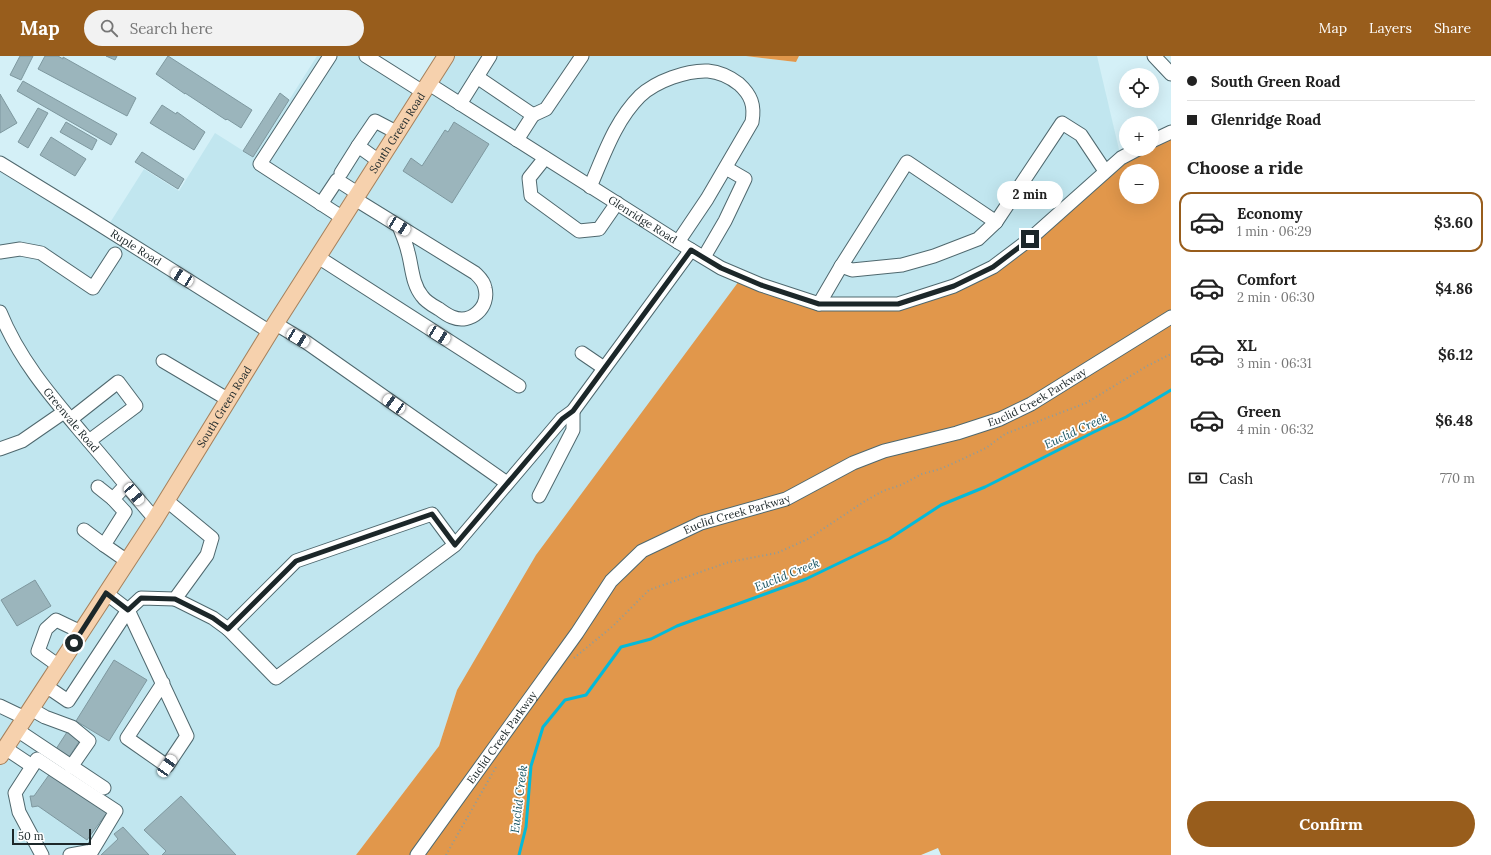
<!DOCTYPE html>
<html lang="en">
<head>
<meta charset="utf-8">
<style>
  body { margin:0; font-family:Lora,serif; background:#f2f2f2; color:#222; height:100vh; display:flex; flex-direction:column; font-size:15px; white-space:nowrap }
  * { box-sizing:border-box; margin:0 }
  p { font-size:13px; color:#767676 }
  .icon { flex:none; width:22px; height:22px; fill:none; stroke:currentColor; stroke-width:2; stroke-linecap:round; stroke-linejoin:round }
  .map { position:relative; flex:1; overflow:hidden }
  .drawer { display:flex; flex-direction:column; background:#fff; width:320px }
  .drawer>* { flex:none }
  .hud { display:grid; align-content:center; height:88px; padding:0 16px; background:#fff }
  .buttons { position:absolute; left:1119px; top:12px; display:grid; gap:8px }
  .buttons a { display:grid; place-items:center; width:40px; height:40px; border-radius:50%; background:#fff; box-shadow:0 4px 16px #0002; font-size:20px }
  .scale { position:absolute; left:12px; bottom:10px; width:79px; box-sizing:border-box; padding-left:4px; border:2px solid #1c2729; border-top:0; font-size:11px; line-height:14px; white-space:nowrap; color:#1c2729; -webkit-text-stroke:3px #fff; paint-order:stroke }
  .end { position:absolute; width:18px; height:18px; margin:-9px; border:5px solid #1c2729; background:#fff; box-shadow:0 0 0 2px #fff }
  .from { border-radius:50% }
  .bubble { position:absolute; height:28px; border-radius:14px; background:#fff; box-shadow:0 4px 16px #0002; font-size:13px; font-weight:700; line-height:28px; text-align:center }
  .car { position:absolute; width:12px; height:24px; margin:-12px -6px; border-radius:5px; box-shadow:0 0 3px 1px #0007; background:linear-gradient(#fff 24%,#345 0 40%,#fff 0 76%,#345 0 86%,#fff 0) }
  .hud b { display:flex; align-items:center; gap:14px; height:38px; font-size:15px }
  .hud b+b { border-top:1px solid #e0e0e0 }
  .hud i { width:10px; height:10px; background:#222 }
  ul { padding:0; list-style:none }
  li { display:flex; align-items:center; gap:12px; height:60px; margin:0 8px 6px; padding:0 8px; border:2px solid transparent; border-radius:12px }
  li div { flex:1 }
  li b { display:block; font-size:15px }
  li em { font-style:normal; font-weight:700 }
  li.selected { border-color:#985d1c }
  li>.icon { width:36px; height:36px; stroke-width:1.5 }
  h2 { padding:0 16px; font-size:18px; line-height:48px }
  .pay { display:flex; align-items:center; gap:10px; height:44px; padding:0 16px; font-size:15px }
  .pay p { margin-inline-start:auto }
  .button { display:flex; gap:8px; margin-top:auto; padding:8px 16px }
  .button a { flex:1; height:46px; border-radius:24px; background:#985d1c; color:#fff; font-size:16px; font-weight:700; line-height:46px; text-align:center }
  header { display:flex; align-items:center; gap:24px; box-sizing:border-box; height:56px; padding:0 20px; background:#985d1c; color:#fff }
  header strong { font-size:19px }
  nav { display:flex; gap:22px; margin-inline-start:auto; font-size:14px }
  .search { width:280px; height:36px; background:#f2f2f2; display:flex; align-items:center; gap:10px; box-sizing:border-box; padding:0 14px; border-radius:22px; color:#767676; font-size:15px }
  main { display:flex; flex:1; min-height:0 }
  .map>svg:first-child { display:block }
  .built { fill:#c1e6ef }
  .forest { fill:#e1974b; fill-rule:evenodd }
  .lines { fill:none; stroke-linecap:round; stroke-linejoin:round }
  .stream { stroke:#03bad9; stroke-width:3 }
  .building { fill:#9bb5bc; stroke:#7e989f }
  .minor-casing { stroke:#4f686e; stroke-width:15 }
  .major-casing { stroke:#a6815c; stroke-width:18 }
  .path { stroke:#889da2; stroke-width:2; stroke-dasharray:1 3; stroke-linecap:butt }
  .minor { stroke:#fff; stroke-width:13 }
  .major { stroke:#f6d1ad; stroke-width:16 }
  .route { stroke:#1c2729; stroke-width:5 }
  .labels { text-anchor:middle; stroke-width:3.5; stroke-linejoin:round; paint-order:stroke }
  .street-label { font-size:11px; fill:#1c2729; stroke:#fff }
  .water-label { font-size:12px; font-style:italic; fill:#195562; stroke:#fff }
</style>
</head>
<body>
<header>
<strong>Map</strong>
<div class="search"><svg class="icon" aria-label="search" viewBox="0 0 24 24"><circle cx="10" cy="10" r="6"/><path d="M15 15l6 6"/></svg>Search here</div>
<nav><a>Map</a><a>Layers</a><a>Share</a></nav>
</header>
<main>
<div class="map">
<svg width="1171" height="799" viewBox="0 0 1171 799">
  <rect width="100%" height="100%" fill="#d4f0f7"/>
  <path class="built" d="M 317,0 L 366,0 L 423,36 L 446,0 L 746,0 L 796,6 L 799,0 L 1097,0 L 1121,102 L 457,634 L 439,690 L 356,799 L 0,799 L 0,107 L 106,173 L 144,113 L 179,135 L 215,77 L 253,101 Z"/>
  <path class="forest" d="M 746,0 L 799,0 L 796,6 Z
    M 1171,76 L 1171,799 L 941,799 L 938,792 L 921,799 L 356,799 L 439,690 L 457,634 L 536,499 L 742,221 L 819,248 L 898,248 L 993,211 L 1138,93 L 1152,93 L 1152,85 ZM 1126,115 L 1152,115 L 1152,141 L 1126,141 Z"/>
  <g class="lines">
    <path class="stream" d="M 519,799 L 526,771 L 531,710 L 543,671 L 565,644 L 586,639 L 621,591 L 651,583 L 677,570 L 806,523 L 889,483 L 941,449 L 985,431 L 1094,376 L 1126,361 L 1171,334"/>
  </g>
  <path class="building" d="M 20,0 L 33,0 L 21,24 L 10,19 Z
    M 45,0 L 58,0 L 63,3 L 63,1 L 136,42 L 127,60 L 38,13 Z
    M 106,0 L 117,0 L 115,4 Z
    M 168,0 L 252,54 L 241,72 L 227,63 L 226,64 L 185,37 L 185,38 L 156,18 Z
    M 23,25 L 117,78 L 111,89 L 17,35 Z
    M 280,37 L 289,44 L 253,101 L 243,95 Z
    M 0,38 L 17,67 L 0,77 Z
    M 162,49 L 176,58 L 177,56 L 205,76 L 194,94 L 150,67 Z
    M 38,52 L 48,57 L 28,92 L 18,86 Z
    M 66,66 L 97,84 L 92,94 L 60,76 Z
    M 454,66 L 489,88 L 452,147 L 403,115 L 411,102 L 422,110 L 445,74 L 448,76 Z
    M 51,81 L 86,103 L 75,120 L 40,99 Z
    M 142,96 L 184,123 L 178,133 L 135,106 Z
    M 35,524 L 51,550 L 17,570 L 1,544 Z
    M 114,604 L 147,624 L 109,685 L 76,665 Z
    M 69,673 L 82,681 L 69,701 L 56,693 Z
    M 51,716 L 109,754 L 87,784 L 38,750 L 32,751 L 30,740 L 34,740 Z
    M 181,740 L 236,799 L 162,799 L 166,795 L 144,774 Z
    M 123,771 L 149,799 L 101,799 L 118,783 L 114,778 Z"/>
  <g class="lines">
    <g class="minor-casing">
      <g id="minor">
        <path d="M 330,0 L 260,108 L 343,162"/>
        <path d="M 366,0 L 423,36"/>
        <path d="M 1154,0 L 1171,18"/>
        <path d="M 477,21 L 533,59 L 517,84"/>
        <path id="s1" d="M 429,28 L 678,186 L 721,212 L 761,229 L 819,248 L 898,248 L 954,230 L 993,211 L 1030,183 L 1121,102 L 1138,93"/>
        <path d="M 460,48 L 490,0"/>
        <path d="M 533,59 L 546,53 L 582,0"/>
        <path d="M 1152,85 L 1171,76"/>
        <path d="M 358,90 L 375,65 L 398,77"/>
        <path d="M 545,102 L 529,122 L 531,140 L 579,175 L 599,173 L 617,147"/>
        <path id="s2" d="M 0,107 L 83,158 L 270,276"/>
        <path d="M 341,117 L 358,90 L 379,105"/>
        <path d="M 590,131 C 604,99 615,65 640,40 C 656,25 687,14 708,15 C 719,16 730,21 739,28 C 751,39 755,49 752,66 L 707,143 L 678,186"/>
        <path d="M 355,143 L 475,217 C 479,221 484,225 485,232 C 490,251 471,269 452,261 C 447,259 443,256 439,253 C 432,249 426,246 422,240 C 412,228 412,210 408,196 C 406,187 402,178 399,170"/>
        <path d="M 321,148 L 337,124 L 359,138"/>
        <path d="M 0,196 L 20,193 L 41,197 L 93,232 L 115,198"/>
        <path d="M 318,201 L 519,330"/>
        <path d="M 704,201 L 725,165 L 745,123 L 726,112"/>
        <path d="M 841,210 L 852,214 L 902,209 L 934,200 L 978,183 L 996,166"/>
        <path d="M 819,248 L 840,212 L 907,106 L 996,166 L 1062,67 L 1081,79 L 1105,115"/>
        <path id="s3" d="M 0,256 C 19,303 50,339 82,377 C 106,405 130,434 155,463"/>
        <path d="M 276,268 L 306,286 L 507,427"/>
        <path d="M 582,297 L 604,312"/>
        <path d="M 163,305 L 229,344"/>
        <path d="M 71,363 L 118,326 L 136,350 L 89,385"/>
        <path d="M 0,393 L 22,385 L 64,356"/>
        <path d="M 126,429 L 113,443 L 125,456 L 104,489 L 127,505"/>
        <path d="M 98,431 L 113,443"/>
        <path d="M 539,440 L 573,374 L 573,355"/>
        <path d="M 84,474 L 104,489"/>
        <path d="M 455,489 L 432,458 L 296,505 L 228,573 L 276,622 L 455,489 L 562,363 L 573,355 L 691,194"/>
        <path d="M 106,537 L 128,554 L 187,680 L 167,710 L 127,682 L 163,627"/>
        <path d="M 175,543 L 213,562 L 228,573"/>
        <path d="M 59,610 L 38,595 L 46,573 L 56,564 L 81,576"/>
        <path d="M 46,630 L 68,645 L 128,554 L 141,542 L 175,543 L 207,499 L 212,482 L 166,444"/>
        <path d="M 0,650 L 25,662"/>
        <path d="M 31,653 L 45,661 L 72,671 L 89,685 L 71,711"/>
        <path d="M 17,674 L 104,732"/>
        <path d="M 5,692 L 32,710"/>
        <path d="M 42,799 L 19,756 L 15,737 L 37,703 L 116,755 L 92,795 L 70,799"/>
        <path id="s4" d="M 417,799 L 577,577 L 611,525 L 642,495 L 701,467 L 786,443 L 853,407 L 884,395 L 957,377 L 1000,363 L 1031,348 L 1171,261"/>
      </g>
    </g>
    <g class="major-casing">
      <g id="major">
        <path id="s5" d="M 0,700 L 155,463 L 270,276 L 446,0"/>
      </g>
    </g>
    <path class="path" d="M 574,602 L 613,570 L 649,534 L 729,506 L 777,497 L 808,483 L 865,445 L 883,435 L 901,429 L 922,418 L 940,413 L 954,407 L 986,392 L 1005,378 L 1086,347 L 1147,310 L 1171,298
      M 446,799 L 496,711"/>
    <use href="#minor" class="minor"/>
    <use href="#major" class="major"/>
  </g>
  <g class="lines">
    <path class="route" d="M 74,587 L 106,537 L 128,554 L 141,542 L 175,543 L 213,562 L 228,573 L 296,505 L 432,458 L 455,489 L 562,363 L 573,355 L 691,194 L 721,212 L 761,229 L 819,248 L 898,248 L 954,230 L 993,211 L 1030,183"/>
  </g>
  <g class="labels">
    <g class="street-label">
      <text dy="4" stroke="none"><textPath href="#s5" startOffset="739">South Green Road</textPath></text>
      <text dy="4" stroke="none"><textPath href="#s1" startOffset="253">Glenridge Road</textPath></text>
      <text dy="4" stroke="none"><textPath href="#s2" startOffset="160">Ruple Road</textPath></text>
      <text dy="4" stroke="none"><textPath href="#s4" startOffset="805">Euclid Creek Parkway</textPath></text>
      <text dy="4" stroke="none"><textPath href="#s5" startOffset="415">South Green Road</textPath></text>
      <text dy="4" stroke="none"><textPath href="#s3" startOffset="130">Greenvale Road</textPath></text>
      <text dy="4" stroke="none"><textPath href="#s4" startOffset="481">Euclid Creek Parkway</textPath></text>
      <text dy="4" stroke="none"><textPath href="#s4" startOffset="145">Euclid Creek Parkway</textPath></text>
    </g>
    <g class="water-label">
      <text transform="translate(1076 375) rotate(-25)" y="4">Euclid Creek</text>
      <text transform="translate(787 519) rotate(-22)" y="4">Euclid Creek</text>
      <text transform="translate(519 743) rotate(-83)" y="4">Euclid Creek</text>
    </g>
  </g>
</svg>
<div class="buttons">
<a><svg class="icon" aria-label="locate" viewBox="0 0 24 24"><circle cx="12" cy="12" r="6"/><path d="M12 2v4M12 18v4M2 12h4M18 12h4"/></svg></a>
<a>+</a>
<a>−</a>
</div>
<div class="scale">50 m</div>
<i class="end from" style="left:74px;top:587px"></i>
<i class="end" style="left:1030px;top:183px"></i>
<div class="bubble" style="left:997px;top:125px;width:66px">2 min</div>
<i class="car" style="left:399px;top:170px;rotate:122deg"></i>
<i class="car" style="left:182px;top:221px;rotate:302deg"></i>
<i class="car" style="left:439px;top:279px;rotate:122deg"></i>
<i class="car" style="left:298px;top:282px;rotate:121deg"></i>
<i class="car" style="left:394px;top:348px;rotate:305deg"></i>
<i class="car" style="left:134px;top:438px;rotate:140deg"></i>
<i class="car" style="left:167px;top:710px;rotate:34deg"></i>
</div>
<section class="drawer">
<div class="hud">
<b><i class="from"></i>South Green Road</b>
<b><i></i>Glenridge Road</b>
</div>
<h2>Choose a ride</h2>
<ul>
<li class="selected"><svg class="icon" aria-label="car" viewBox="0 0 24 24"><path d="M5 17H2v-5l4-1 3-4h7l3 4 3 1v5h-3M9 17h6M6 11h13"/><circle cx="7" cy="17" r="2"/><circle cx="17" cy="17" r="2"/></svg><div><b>Economy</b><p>1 min · 06:29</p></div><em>$3.60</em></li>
<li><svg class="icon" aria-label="car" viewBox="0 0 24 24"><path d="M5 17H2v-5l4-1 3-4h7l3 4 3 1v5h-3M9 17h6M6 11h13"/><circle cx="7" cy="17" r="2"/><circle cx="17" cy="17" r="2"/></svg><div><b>Comfort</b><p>2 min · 06:30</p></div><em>$4.86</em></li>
<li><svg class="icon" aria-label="car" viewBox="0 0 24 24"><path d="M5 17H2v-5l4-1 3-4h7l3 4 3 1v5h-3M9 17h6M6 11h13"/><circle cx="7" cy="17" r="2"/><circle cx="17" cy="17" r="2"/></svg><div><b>XL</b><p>3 min · 06:31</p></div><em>$6.12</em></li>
<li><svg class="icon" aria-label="car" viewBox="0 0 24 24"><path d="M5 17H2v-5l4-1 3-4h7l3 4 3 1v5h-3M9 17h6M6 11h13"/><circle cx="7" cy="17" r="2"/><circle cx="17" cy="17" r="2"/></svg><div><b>Green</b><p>4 min · 06:32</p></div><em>$6.48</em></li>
</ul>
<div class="pay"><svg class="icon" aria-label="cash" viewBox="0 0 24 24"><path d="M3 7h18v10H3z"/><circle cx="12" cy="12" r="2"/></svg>Cash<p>770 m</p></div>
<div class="button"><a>Confirm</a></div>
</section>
</main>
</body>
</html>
